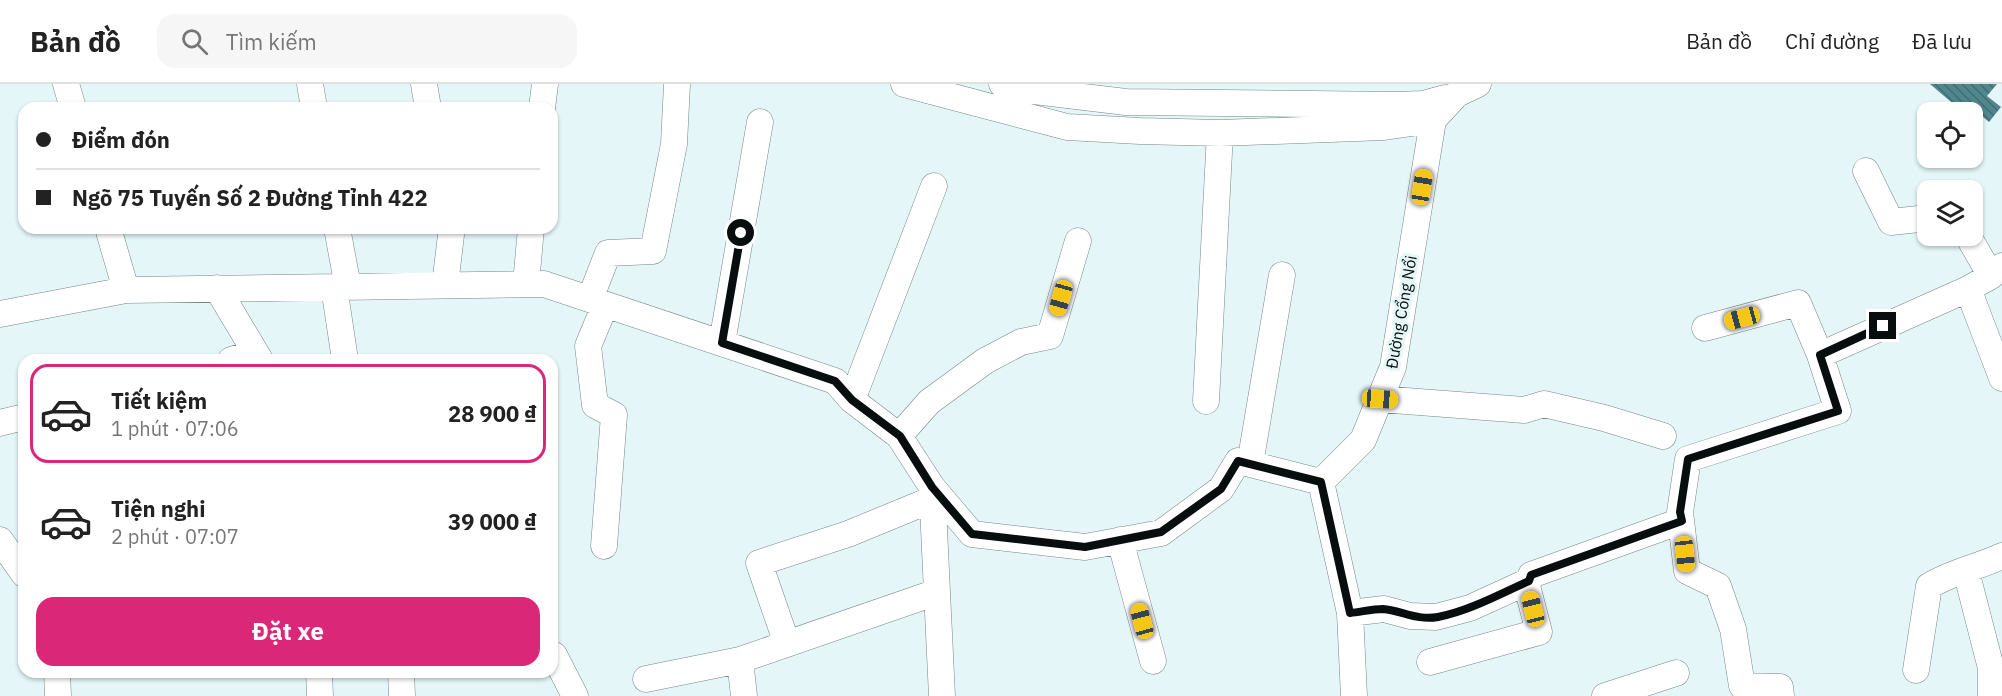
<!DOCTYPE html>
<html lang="vi">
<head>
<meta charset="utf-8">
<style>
  body { margin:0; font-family:"IBM Plex Sans",sans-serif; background:#f6f6f6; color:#222; height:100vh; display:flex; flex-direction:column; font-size:22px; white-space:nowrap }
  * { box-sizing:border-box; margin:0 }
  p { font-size:20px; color:#767676 }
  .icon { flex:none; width:33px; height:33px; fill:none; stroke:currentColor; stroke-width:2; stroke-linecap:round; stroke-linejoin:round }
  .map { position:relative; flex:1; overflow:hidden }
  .details { position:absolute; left:18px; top:270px; width:540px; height:324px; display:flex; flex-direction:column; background:#fff; border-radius:18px; box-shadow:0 2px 4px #0004 }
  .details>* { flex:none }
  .guide { position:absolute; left:18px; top:18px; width:540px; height:132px; border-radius:18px; box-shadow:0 2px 4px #0004; display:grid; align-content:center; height:132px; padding:0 18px; background:#fff }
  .buttons { position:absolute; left:1917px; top:18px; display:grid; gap:12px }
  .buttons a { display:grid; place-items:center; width:66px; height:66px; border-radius:12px; background:#fff; box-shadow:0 2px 4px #0004; font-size:30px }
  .end { position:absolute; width:27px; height:27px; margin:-14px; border:8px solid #080e0e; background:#fff; box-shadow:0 0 0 3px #fff }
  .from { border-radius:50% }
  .car { position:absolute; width:18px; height:36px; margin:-18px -9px; border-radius:8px; box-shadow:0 0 4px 2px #0007; background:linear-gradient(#f5c518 24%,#345 0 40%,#f5c518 0 76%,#345 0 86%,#f5c518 0) }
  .guide b { display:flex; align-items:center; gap:21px; height:57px; font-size:22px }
  .guide b+b { border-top:2px solid #e0e0e0 }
  .guide i { width:15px; height:15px; background:#222 }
  ul { padding:10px 0 0; list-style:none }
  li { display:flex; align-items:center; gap:18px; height:99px; margin:0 12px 9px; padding:0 6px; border:3px solid transparent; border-radius:18px }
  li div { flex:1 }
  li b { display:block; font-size:22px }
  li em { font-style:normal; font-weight:800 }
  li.active { border-color:#db2777 }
  li>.icon { width:54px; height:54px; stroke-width:1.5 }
  .action { display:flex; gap:12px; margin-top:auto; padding:12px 18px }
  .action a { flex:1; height:69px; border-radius:18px; background:#db2777; color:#fff; font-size:24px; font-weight:800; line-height:69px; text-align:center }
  header { display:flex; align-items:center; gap:36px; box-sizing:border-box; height:84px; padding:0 30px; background:#fff; border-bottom:2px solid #e0e0e0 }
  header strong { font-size:28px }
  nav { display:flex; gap:33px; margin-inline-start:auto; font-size:21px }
  .search { width:420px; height:54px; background:#f6f6f6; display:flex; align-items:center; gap:15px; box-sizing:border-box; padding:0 21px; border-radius:18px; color:#767676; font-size:22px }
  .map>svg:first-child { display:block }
  .building { fill:url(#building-back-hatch) }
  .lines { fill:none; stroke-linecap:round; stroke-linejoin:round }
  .minor-casing { stroke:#768688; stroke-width:27 }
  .minor { stroke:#fff; stroke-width:26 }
  .route { stroke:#080e0e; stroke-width:8 }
  .labels { text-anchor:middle; stroke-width:6; stroke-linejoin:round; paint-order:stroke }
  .street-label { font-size:16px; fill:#080e0e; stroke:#e4f6f8 }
</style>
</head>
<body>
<header>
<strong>Bản đồ</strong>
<div class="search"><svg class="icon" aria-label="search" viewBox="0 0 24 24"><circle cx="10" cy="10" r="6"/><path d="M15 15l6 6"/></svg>Tìm kiếm</div>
<nav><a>Bản đồ</a><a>Chỉ đường</a><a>Đã lưu</a></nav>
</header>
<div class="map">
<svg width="2002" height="612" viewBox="0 0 2002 612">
  <defs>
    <pattern id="building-back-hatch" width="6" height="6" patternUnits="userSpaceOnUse" patternTransform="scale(1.5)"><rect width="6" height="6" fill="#50878c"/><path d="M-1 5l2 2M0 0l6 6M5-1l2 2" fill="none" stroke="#406d71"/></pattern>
  </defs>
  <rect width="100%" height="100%" fill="#e4f6f8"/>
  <path class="building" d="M 1930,0 L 1997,0 L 1987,12 L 2001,23 L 1989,38 L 1976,27 L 1972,32 L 1972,28 L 1963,28 Z"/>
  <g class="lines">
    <g class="minor-casing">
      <path id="minor" d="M 66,0 L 73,24
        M 310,0 L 314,24
        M 424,0 L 428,24
        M 904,0 L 1067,43 L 1140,47 L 1220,49 L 1384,43 L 1433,36 L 1457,10 L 1478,0
        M 1002,0 L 1017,5 L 1126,18 L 1396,21 L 1423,20 L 1445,14
        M 542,24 L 545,0
        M 1866,87 L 1891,138 L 1928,134
        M 108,144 L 126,206
        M 337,144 L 348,203
        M 1968,152 L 1991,192
        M 526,200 L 531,144
        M 445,201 L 451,151 L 450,144
        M 334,203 L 344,269
        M 217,204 L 260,276
        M 1968,205 L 2002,294
        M 590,215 L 608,169 L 653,167 L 674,60 L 677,0
        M 0,230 L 126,206 L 544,200 L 835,297 L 852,316 L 899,352 L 932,403 L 972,450 L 1085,463 L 1161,449 L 1221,405 L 1238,377 L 1321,398
        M 1705,244 L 1798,219 L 1820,271 L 1968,205 L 1991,192 L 2002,182
        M 722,259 L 760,38
        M 231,276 L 255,269
        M 1380,315 L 1524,326 L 1544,320 L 1604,334 L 1663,352
        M 852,316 L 934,102
        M 1206,317 L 1220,49
        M 0,339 L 24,333
        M 899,352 L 929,318 L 985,277 L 1021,258 L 1050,252 L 1078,157
        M 1250,380 L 1282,191
        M 932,403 L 942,612
        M 0,456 L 24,490
        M 1120,456 L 1153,577
        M 604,462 L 614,331 L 595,321 L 588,262 L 605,221
        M 1966,487 L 1991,584 L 1991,612
        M 1350,529 L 1384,525 L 1410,532 L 1436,533 L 1470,524 L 1529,497
        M 787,560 L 759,479 L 848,450 L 933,415
        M 554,571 L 575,612
        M 1430,578 L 1539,548 L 1527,502 L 1531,491 L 1681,437
        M 1916,586 L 1929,502 C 1952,488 1978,483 2002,472
        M 57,588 L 58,612
        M 319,588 L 320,612
        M 401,588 L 402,612
        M 646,595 L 740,576
        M 744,612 L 740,576 L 937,508
        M 1354,612 L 1350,529 L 1321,398 L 1363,356 L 1393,283 L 1433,36
        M 1605,612 L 1676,589
        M 1781,612 L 1780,603 L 1742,602 L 1733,545 L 1718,502 L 1687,487 L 1680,428 L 1688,375 L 1838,327 L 1820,271"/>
    </g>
    <use href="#minor" class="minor"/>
  </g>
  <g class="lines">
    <path class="route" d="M 741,149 L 722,259 L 835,297 L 852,316 L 900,352 L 932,403 L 972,450 L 1085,463 L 1161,448 L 1221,405 L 1238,377 L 1321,398 L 1350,529 C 1361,528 1372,525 1383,525 C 1400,526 1417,537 1438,533 C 1469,527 1500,510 1529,497 L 1531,491 L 1682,437 L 1680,428 L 1688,375 L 1838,327 L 1820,271 L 1883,242"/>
  </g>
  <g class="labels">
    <g class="street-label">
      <text transform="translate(1401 228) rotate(-80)" y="6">Đường Cổng Nổi</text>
    </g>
  </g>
</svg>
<div class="buttons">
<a><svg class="icon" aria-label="locate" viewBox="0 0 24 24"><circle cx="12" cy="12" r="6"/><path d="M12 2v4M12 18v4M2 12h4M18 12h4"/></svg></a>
<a><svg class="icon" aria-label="layers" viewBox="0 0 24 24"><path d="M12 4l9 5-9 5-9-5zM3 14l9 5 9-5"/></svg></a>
</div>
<i class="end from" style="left:741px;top:149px"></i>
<i class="end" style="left:1883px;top:242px"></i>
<i class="car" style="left:1422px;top:103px;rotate:9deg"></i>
<i class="car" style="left:1061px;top:214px;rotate:196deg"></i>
<i class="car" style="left:1742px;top:234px;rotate:255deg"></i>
<i class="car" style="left:1380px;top:315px;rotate:94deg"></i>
<i class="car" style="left:1685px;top:470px;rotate:174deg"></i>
<i class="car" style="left:1533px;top:525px;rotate:346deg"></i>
<i class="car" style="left:1142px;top:537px;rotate:345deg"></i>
<div class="guide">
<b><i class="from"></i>Điểm đón</b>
<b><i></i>Ngõ 75 Tuyến Số 2 Đường Tỉnh 422</b>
</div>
<section class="details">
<ul>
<li class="active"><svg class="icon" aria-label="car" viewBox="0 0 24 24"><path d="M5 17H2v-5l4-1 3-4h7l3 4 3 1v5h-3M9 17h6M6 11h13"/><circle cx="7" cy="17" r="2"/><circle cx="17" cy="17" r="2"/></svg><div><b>Tiết kiệm</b><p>1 phút · 07:06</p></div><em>28 900 ₫</em></li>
<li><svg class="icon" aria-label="car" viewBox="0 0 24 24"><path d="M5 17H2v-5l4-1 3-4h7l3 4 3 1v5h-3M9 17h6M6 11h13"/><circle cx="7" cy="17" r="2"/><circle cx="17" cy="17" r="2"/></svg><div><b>Tiện nghi</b><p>2 phút · 07:07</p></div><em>39 000 ₫</em></li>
</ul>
<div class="action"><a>Đặt xe</a></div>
</section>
</div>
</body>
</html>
